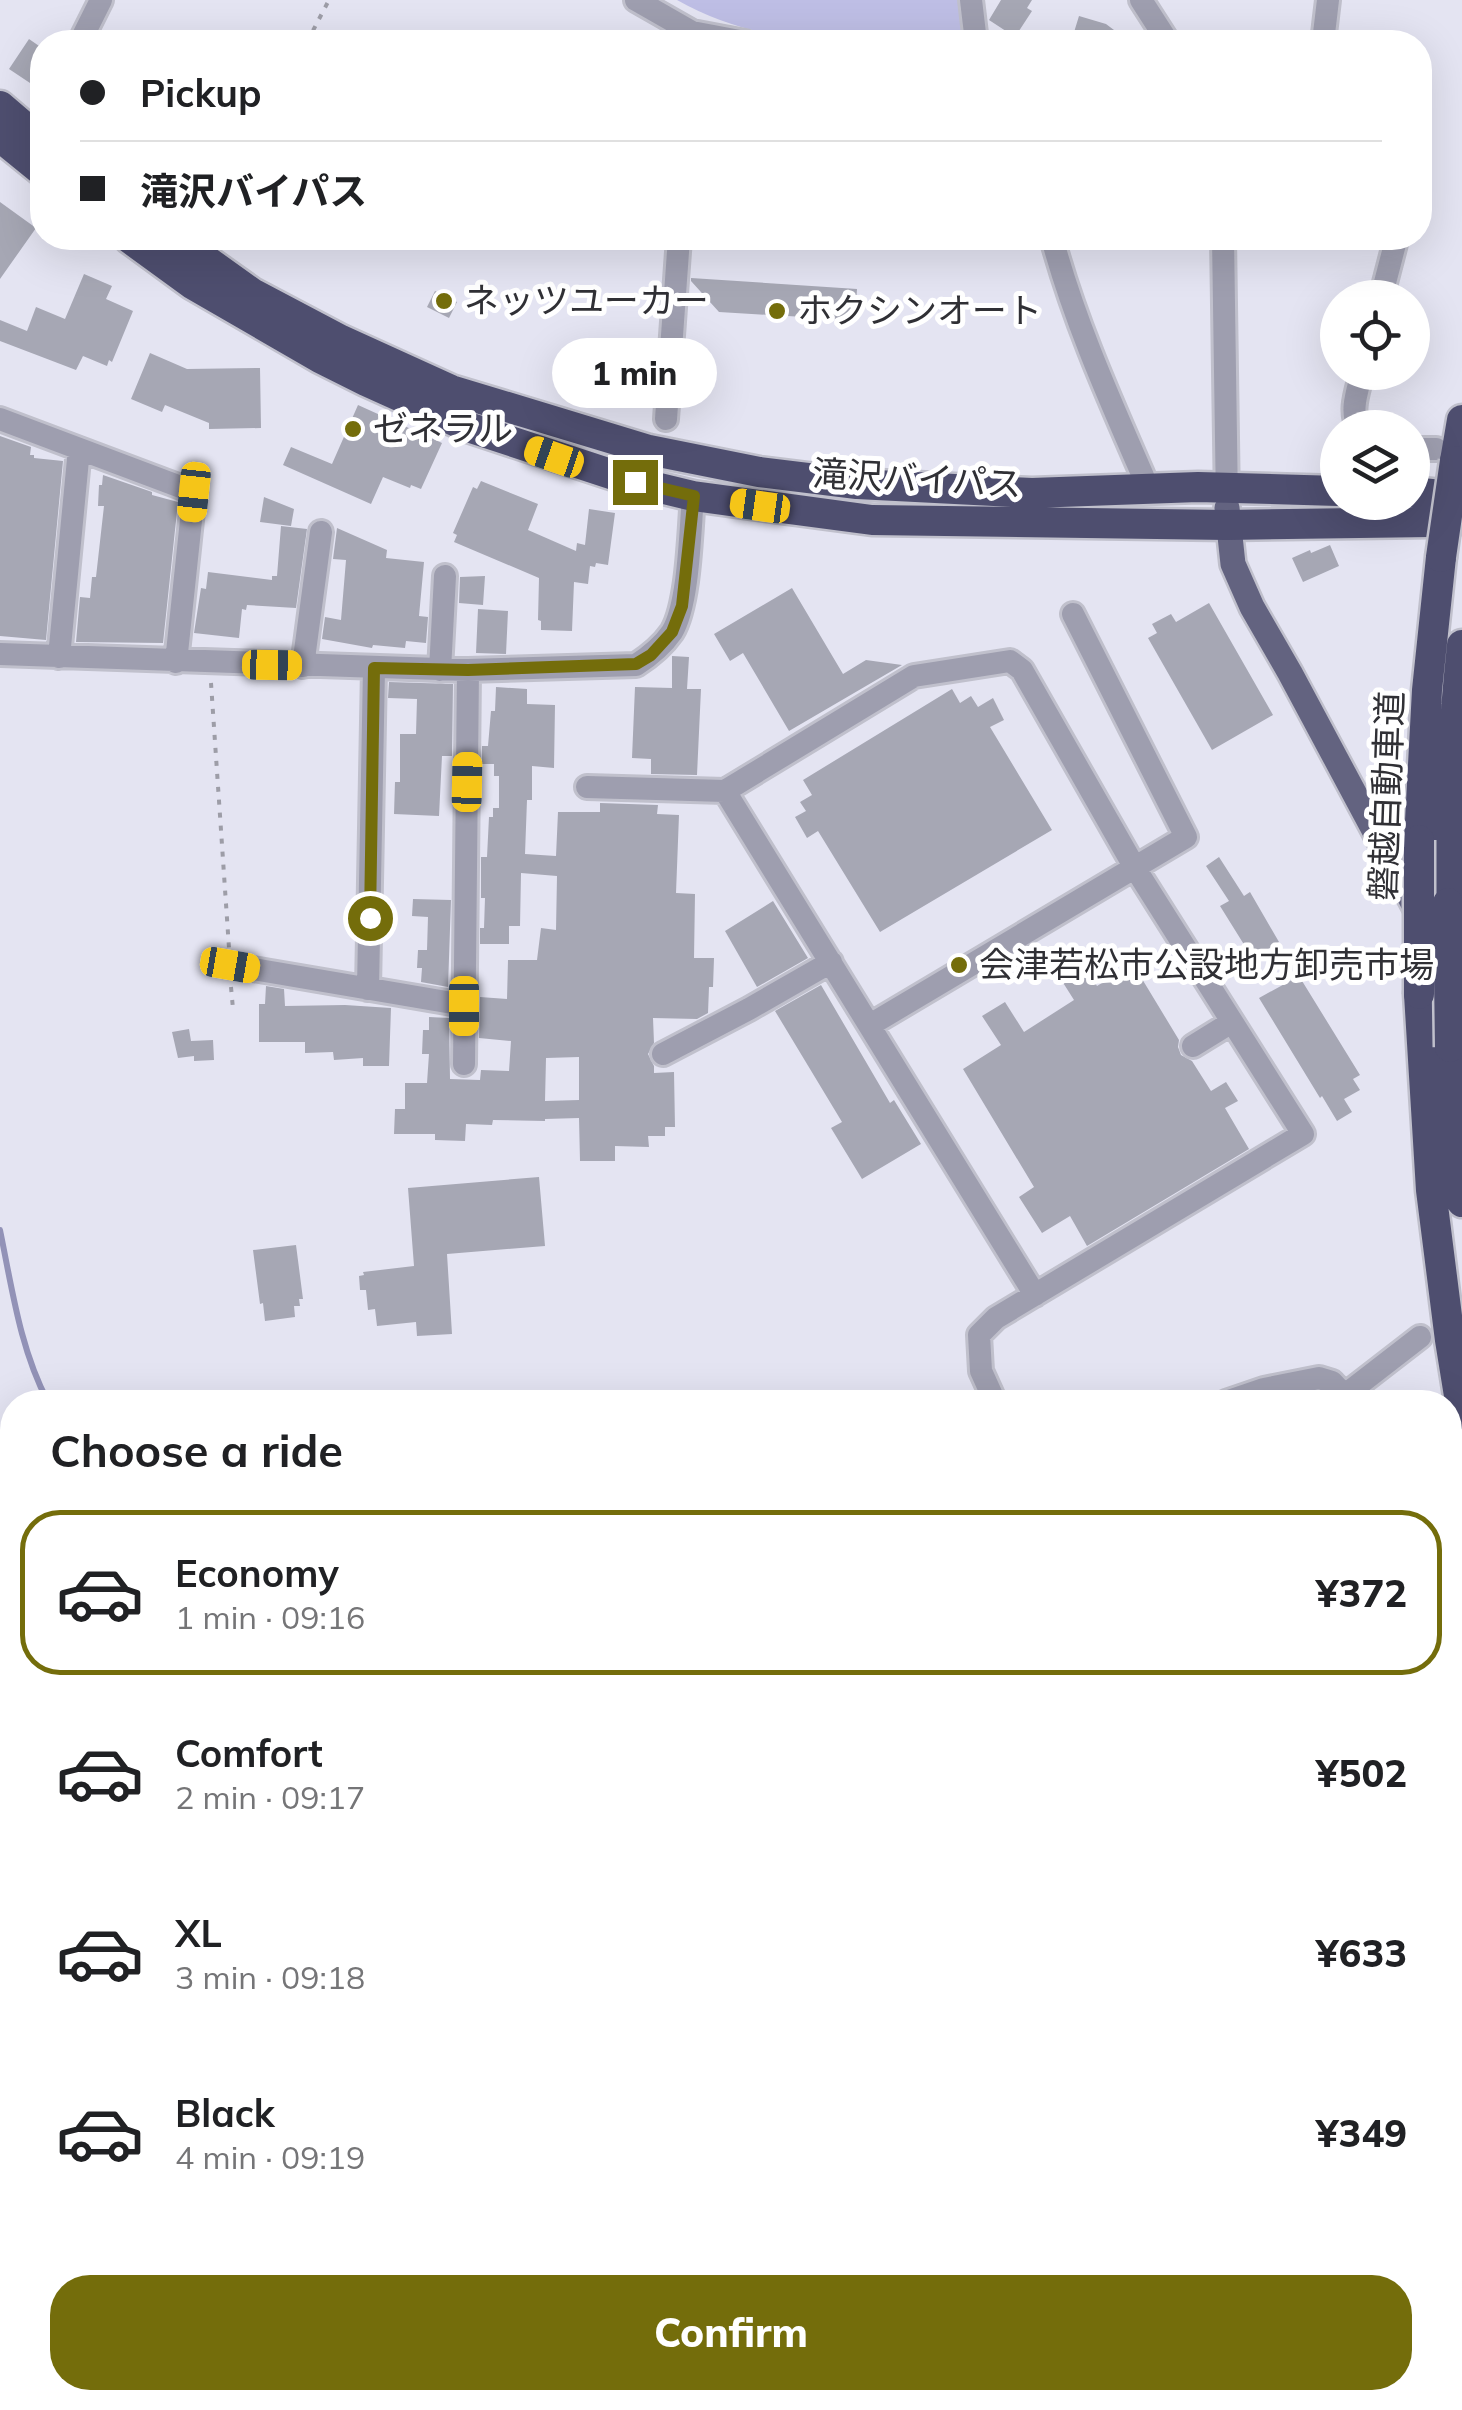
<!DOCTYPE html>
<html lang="en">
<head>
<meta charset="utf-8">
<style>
  body { margin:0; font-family:Mulish,"Noto Sans JP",sans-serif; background:#f2f2f2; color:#202124; height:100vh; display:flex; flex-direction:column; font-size:38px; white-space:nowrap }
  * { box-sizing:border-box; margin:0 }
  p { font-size:32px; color:#757577 }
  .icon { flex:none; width:55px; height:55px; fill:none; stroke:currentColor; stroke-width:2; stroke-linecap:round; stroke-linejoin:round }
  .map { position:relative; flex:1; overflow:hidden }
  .side { position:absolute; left:0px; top:1390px; width:1462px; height:1020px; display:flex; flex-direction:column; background:#fff; border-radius:40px 40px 0 0; box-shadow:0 10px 40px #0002 }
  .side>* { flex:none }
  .guide { position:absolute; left:30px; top:30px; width:1402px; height:220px; border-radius:40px; box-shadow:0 10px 40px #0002; display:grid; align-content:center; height:220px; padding:0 50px; background:#fff }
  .buttons { position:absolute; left:1320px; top:280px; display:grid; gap:20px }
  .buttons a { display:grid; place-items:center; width:110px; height:110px; border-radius:50%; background:#fff; box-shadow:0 10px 40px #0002; font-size:50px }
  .end { position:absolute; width:45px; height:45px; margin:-22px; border:12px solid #746d0b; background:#fff; box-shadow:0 0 0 5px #fff }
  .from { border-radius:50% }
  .bubble { position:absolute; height:70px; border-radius:35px; background:#fff; box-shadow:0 10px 40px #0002; font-size:32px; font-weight:800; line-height:70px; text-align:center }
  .car { position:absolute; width:30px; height:60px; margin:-30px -15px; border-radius:12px; box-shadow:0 0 8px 2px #0007; background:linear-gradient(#f5c518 24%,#345 0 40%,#f5c518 0 76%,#345 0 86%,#f5c518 0) }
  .guide b { display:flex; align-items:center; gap:35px; height:95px; font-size:38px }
  .guide b+b { border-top:2px solid #e0e0e0 }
  .guide i { width:25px; height:25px; background:#202124 }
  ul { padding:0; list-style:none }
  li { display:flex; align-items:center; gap:30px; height:165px; margin:0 20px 15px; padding:0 30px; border:5px solid transparent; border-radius:40px }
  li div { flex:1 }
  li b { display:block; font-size:38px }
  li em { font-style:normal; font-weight:800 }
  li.on { border-color:#746d0b }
  li>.icon { width:90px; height:90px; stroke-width:1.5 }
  h2 { padding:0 50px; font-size:45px; line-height:120px }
  .action { display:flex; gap:20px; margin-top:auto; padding:20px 50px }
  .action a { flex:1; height:115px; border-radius:40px; background:#746d0b; color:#fff; font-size:40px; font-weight:800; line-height:115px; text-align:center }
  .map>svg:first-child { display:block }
  .green { fill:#bebee5 }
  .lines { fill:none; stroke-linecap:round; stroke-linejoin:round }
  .stream { stroke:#9292b7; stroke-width:6 }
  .building { fill:#a6a7b4; fill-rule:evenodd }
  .minor-casing { stroke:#c0c0cc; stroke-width:28 }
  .major-casing { stroke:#c0c0cc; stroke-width:30 }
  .highway-casing { stroke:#c0c0cc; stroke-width:35 }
  .path { stroke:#9d9da7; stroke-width:4; stroke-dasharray:5 8; stroke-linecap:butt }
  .minor { stroke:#9e9eaf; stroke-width:22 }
  .major { stroke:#636380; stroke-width:25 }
  .highway { stroke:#4e4e6f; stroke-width:30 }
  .highway-bridge-casing { stroke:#c0c0cc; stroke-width:35; stroke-linecap:butt }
  .highway-bridge { stroke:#4e4e6f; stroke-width:30 }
  .route { stroke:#746d0b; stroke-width:12 }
  .poi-dot { fill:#746d0b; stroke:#fff; stroke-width:4 }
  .labels { text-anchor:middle; stroke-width:10; stroke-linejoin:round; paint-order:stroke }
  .poi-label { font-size:35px; fill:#303035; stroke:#fff; text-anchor:start }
  .street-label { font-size:35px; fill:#303035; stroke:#fff }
</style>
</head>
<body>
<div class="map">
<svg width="1462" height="2410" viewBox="0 0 1462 2410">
  <rect width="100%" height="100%" fill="#e4e4f2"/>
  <path class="green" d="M 677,0 L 959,0 L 963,42 C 863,43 767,51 677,0 Z"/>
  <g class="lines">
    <path class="stream" d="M 0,1230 C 12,1288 20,1349 48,1402
      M 1450,1538 L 1462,1524
      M 1450,2052 L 1462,2049"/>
  </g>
  <path class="building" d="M 1001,0 L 1032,0 L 1027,8 L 1032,11 L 1015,37 L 989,20 Z
    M 1079,16 L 1106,24 L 1130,42 L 1071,42 Z
    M 29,39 L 42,48 L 42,91 L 9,69 Z
    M 0,202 L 36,228 L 0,279 Z
    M 84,274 L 112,286 L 106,299 L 133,311 L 112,362 L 109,360 L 107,366 L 83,356 L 76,370 L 0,341 L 0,320 L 27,331 L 36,307 L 65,319 Z
    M 691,278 L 857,289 L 855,320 L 719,312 L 691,281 Z
    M 435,291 L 457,302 L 449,318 L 427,307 Z
    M 150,353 L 187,369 L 260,368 L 261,428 L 209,429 L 209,423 L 165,405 L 162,412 L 131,399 Z
    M 358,405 L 442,443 L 421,489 L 411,485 L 410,488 L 383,477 L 371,504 L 283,465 L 291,447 L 332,464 Z
    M 0,436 L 31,447 L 30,455 L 34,455 L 34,458 L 63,461 L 46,640 L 0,636 Z
    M 103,475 L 152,492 L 152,495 L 178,502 L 163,643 L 76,642 L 80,597 L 90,598 L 92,577 L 96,577 L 104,506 L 98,506 L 99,485 L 102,485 Z
    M 481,481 L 538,504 L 528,530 L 576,551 L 577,543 L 585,545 L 589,509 L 615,513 L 608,565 L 596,563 L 595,567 L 590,566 L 588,584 L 574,582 L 572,631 L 541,630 L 541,621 L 538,620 L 539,578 L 454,542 L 457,535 L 453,533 L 473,487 L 477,489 Z
    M 264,497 L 294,509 L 291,526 L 260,522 Z
    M 281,526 L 307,529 L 296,608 L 247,605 L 246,610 L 242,609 L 239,638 L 194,633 L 201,588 L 206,589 L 208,572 L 272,580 L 272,576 L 277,576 Z
    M 337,528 L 387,550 L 386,558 L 424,562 L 419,616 L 428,617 L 426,643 L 406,641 L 405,648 L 373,645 L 372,648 L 322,639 L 325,617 L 341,620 L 346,560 L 333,559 Z
    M 1330,545 L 1339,566 L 1303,582 L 1292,558 L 1310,550 L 1311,553 Z
    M 485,576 L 483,605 L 459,603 L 460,577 Z
    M 792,588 L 843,674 L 866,660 L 902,665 L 789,731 L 743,653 L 730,661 L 714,634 Z
    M 1209,603 L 1273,715 L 1212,750 L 1148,638 L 1157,633 L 1152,624 L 1171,614 L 1176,622 Z
    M 478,609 L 508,611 L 506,654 L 476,653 Z
    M 672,656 L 689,657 L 687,689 L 701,689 L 697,775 L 651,774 L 651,759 L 632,758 L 635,687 L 672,688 Z
    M 389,682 L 453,684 L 452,756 L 442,756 L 439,816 L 394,814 L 395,782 L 400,782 L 400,734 L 416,734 L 417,699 L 388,698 Z
    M 496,687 L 527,689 L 527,704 L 555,705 L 554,768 L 532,766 L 532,800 L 527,800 L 525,854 L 556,856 L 558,812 L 600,812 L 600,803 L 658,805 L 657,814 L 679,815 L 676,893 L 695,894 L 694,958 L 714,958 L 713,987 L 709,987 L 708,1013 L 697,1019 L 653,1018 L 654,1043 L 648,1054 L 654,1066 L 654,1073 L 674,1072 L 675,1127 L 665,1127 L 665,1136 L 648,1136 L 649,1147 L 615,1146 L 615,1161 L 580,1161 L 579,1118 L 545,1119 L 545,1121 L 493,1120 L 492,1125 L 466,1124 L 465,1141 L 435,1140 L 435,1134 L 394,1134 L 395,1109 L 405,1109 L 405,1083 L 427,1083 L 429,1054 L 422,1054 L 423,1030 L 429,1030 L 429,1017 L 449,1018 L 450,1079 L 480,1080 L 481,1070 L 509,1071 L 511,1041 L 479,1038 L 480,997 L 507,999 L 508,960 L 537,960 L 541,928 L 556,930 L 557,876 L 521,873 L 520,926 L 509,926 L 509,944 L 480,944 L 480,928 L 484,928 L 485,898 L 481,898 L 481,857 L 487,857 L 489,817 L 493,817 L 493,808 L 499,808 L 499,776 L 494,776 L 494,764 L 482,764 L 482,746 L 488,746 L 491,711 L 495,711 ZM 579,1057 L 579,1100 L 545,1101 L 546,1058 Z
    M 952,689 L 960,703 L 971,696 L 978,707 L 993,698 L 1004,720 L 990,727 L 1052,830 L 880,932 L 818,831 L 807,838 L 795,817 L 806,811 L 800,802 L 812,795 L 803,780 Z
    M 1219,857 L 1244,896 L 1250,892 L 1279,942 L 1253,959 L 1220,906 L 1229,901 L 1206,866 Z
    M 413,899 L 451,900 L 448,987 L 421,982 L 422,968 L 417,968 L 418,950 L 427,950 L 428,917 L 412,916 Z
    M 773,901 L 808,958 L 757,987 L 725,931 Z
    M 1078,956 L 1097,986 L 1133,964 L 1179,1040 L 1178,1047 L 1181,1055 L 1192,1061 L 1211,1091 L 1226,1082 L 1238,1101 L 1225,1108 L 1249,1149 L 1087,1246 L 1070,1216 L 1042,1233 L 1019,1197 L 1034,1187 L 963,1069 L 1001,1045 L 982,1016 L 1005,1002 L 1024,1032 L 1074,1000 L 1055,970 Z
    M 1299,976 L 1360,1075 L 1353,1079 L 1360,1090 L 1344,1099 L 1352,1112 L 1337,1121 L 1322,1096 L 1320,1098 L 1259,998 Z
    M 821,985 L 890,1103 L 894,1100 L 921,1144 L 862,1179 L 831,1128 L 842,1122 L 775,1011 Z
    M 266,986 L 284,989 L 285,1006 L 345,1005 L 391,1008 L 389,1066 L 363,1066 L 363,1058 L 334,1060 L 333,1052 L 305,1053 L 305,1042 L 259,1042 L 259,1004 L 265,1004 Z
    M 189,1029 L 191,1041 L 213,1040 L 214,1060 L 194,1061 L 194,1056 L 178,1058 L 172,1032 Z
    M 539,1177 L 545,1246 L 447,1254 L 452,1334 L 417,1336 L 416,1322 L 377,1326 L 375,1309 L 368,1310 L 366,1290 L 360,1290 L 359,1276 L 364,1275 L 363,1272 L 414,1266 L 408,1188 Z
    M 296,1245 L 303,1299 L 299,1299 L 300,1306 L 294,1306 L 295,1317 L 265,1321 L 263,1303 L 260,1304 L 253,1250 Z"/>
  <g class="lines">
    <g class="minor-casing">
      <path id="minor" d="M 636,0 L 692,32 L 745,42
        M 971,0 L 976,42
        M 1141,0 L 1168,42
        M 80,42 L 101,0
        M 1323,42 L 1328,0
        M 1052,238 C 1074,320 1109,398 1143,476
        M 1223,238 L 1227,504
        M 1381,298 L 1395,244 L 1392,238
        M 0,419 L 194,492 L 176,662
        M 666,419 L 679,238
        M 1359,428 C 1349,411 1358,390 1362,372
        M 1412,449 L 1436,449
        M 0,654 L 468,670 L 636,665 C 650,656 663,645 672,632 C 689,604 690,531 693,496
        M 59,657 L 79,449
        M 303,666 L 321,532
        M 440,670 L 445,576
        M 587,787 L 725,791 L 914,676 L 1010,661 L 1022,670 L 1135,868 L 1303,1134 L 996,1318 L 979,1335 L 981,1371 L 995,1402
        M 725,791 L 1035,1295
        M 230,965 L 464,1005
        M 368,989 L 374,668
        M 870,1025 L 1186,837 L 1073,614
        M 1193,1046 L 1232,1022
        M 663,1054 L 749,1009 L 831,962
        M 464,1064 L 468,670
        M 1226,1402 L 1264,1389 L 1319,1378 L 1332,1382 L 1345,1396
        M 1336,1402 L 1420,1337
        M 1450,1587 L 1462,1571
        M 1450,1651 L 1462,1679
        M 1450,1749 L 1462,1743
        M 0,2083 L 12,2077
        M 0,2114 L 12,2140
        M 1450,2374 L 1462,2393
        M 1173,2398 L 1180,2410"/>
    </g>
    <g class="major-casing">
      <path id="major" d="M 1227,508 L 1233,564 L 1252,607 L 1290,673 L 1420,916"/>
    </g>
    <g class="highway-casing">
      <path id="highway" d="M 0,106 L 42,142
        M 0,137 L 42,171
        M 129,238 L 192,284 L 320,358 L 366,381 L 468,427 L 635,482 L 693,496 L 872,520 L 1227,525 L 1430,522 L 1462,519
        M 175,238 L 252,293 L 341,340 L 451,390 L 649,450 L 759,472 L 857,484 L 1032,493 L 1198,487 L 1338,491
        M 1455,461 L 1462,420
        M 1412,492 L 1462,497
        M 1419,840 L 1427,690 L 1441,557
        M 1448,903 C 1448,817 1453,731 1462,645
        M 1419,994 L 1431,1190 L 1450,1340 L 1462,1414
        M 1450,1047 L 1462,1202"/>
    </g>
    <path class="path" d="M 307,42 L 329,0
      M 211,683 L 229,948
      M 231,987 L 233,1009
      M 0,1442 L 12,1456
      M 0,1678 L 12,1673"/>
    <use href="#minor" class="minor"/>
    <use href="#major" class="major"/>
    <use href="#highway" class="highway"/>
    <g class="highway-bridge-casing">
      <path id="highway-bridge" d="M 1441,557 L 1455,461
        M 1448,903 L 1450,1047
        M 1419,994 L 1419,840"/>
    </g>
    <use href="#highway-bridge" class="highway-bridge"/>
  </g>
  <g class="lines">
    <path class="route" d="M 370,918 L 374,668 L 468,670 L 636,664 L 651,655 L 672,632 L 682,606 L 694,496 L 635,482"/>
  </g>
  <g class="poi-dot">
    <circle cx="444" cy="301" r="10"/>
    <circle cx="777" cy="311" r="10"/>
    <circle cx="353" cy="429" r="10"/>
    <circle cx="959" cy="965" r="10"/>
  </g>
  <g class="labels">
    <g class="poi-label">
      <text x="464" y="313">ネッツユーカー</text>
      <text x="797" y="323">ホクシンオート</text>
      <text x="373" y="441">ゼネラル</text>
      <text x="979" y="977">会津若松市公設地方卸売市場</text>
    </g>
    <g class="street-label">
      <text transform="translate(917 479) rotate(3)" y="12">滝沢バイパス</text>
      <text transform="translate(1387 796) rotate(-88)" y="12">磐越自動車道</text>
    </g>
  </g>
</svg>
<div class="buttons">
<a><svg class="icon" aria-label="locate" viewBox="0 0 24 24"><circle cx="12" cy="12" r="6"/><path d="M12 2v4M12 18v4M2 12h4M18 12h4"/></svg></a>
<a><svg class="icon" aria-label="layers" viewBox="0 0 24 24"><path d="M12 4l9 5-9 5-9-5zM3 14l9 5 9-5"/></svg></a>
</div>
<i class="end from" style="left:370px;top:918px"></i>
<i class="end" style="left:635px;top:482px"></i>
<div class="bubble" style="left:552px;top:338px;width:165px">1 min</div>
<i class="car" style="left:554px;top:457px;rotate:289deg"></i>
<i class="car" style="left:194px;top:492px;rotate:186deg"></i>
<i class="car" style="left:760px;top:506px;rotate:278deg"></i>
<i class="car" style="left:272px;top:665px;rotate:91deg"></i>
<i class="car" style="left:467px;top:782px;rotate:1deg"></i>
<i class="car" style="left:230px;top:965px;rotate:100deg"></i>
<i class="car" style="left:464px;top:1006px;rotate:180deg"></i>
<div class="guide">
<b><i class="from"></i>Pickup</b>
<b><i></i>滝沢バイパス</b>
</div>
<section class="side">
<h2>Choose a ride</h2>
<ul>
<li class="on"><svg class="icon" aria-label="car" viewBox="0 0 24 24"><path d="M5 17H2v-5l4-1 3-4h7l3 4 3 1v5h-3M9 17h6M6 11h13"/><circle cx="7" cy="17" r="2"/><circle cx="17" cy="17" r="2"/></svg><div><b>Economy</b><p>1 min · 09:16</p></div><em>¥372</em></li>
<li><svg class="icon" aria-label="car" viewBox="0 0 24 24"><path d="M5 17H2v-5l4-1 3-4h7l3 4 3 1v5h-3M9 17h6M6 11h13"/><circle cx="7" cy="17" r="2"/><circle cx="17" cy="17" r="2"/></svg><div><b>Comfort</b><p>2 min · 09:17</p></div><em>¥502</em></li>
<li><svg class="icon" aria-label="car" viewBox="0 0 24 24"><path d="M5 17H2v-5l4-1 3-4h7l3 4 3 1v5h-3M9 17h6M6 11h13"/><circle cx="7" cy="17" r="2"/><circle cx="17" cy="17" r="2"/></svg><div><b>XL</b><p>3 min · 09:18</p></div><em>¥633</em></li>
<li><svg class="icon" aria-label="car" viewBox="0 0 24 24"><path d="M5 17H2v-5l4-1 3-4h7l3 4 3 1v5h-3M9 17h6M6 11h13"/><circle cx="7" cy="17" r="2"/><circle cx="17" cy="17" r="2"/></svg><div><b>Black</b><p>4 min · 09:19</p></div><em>¥349</em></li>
</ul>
<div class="action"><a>Confirm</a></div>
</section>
</div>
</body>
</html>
